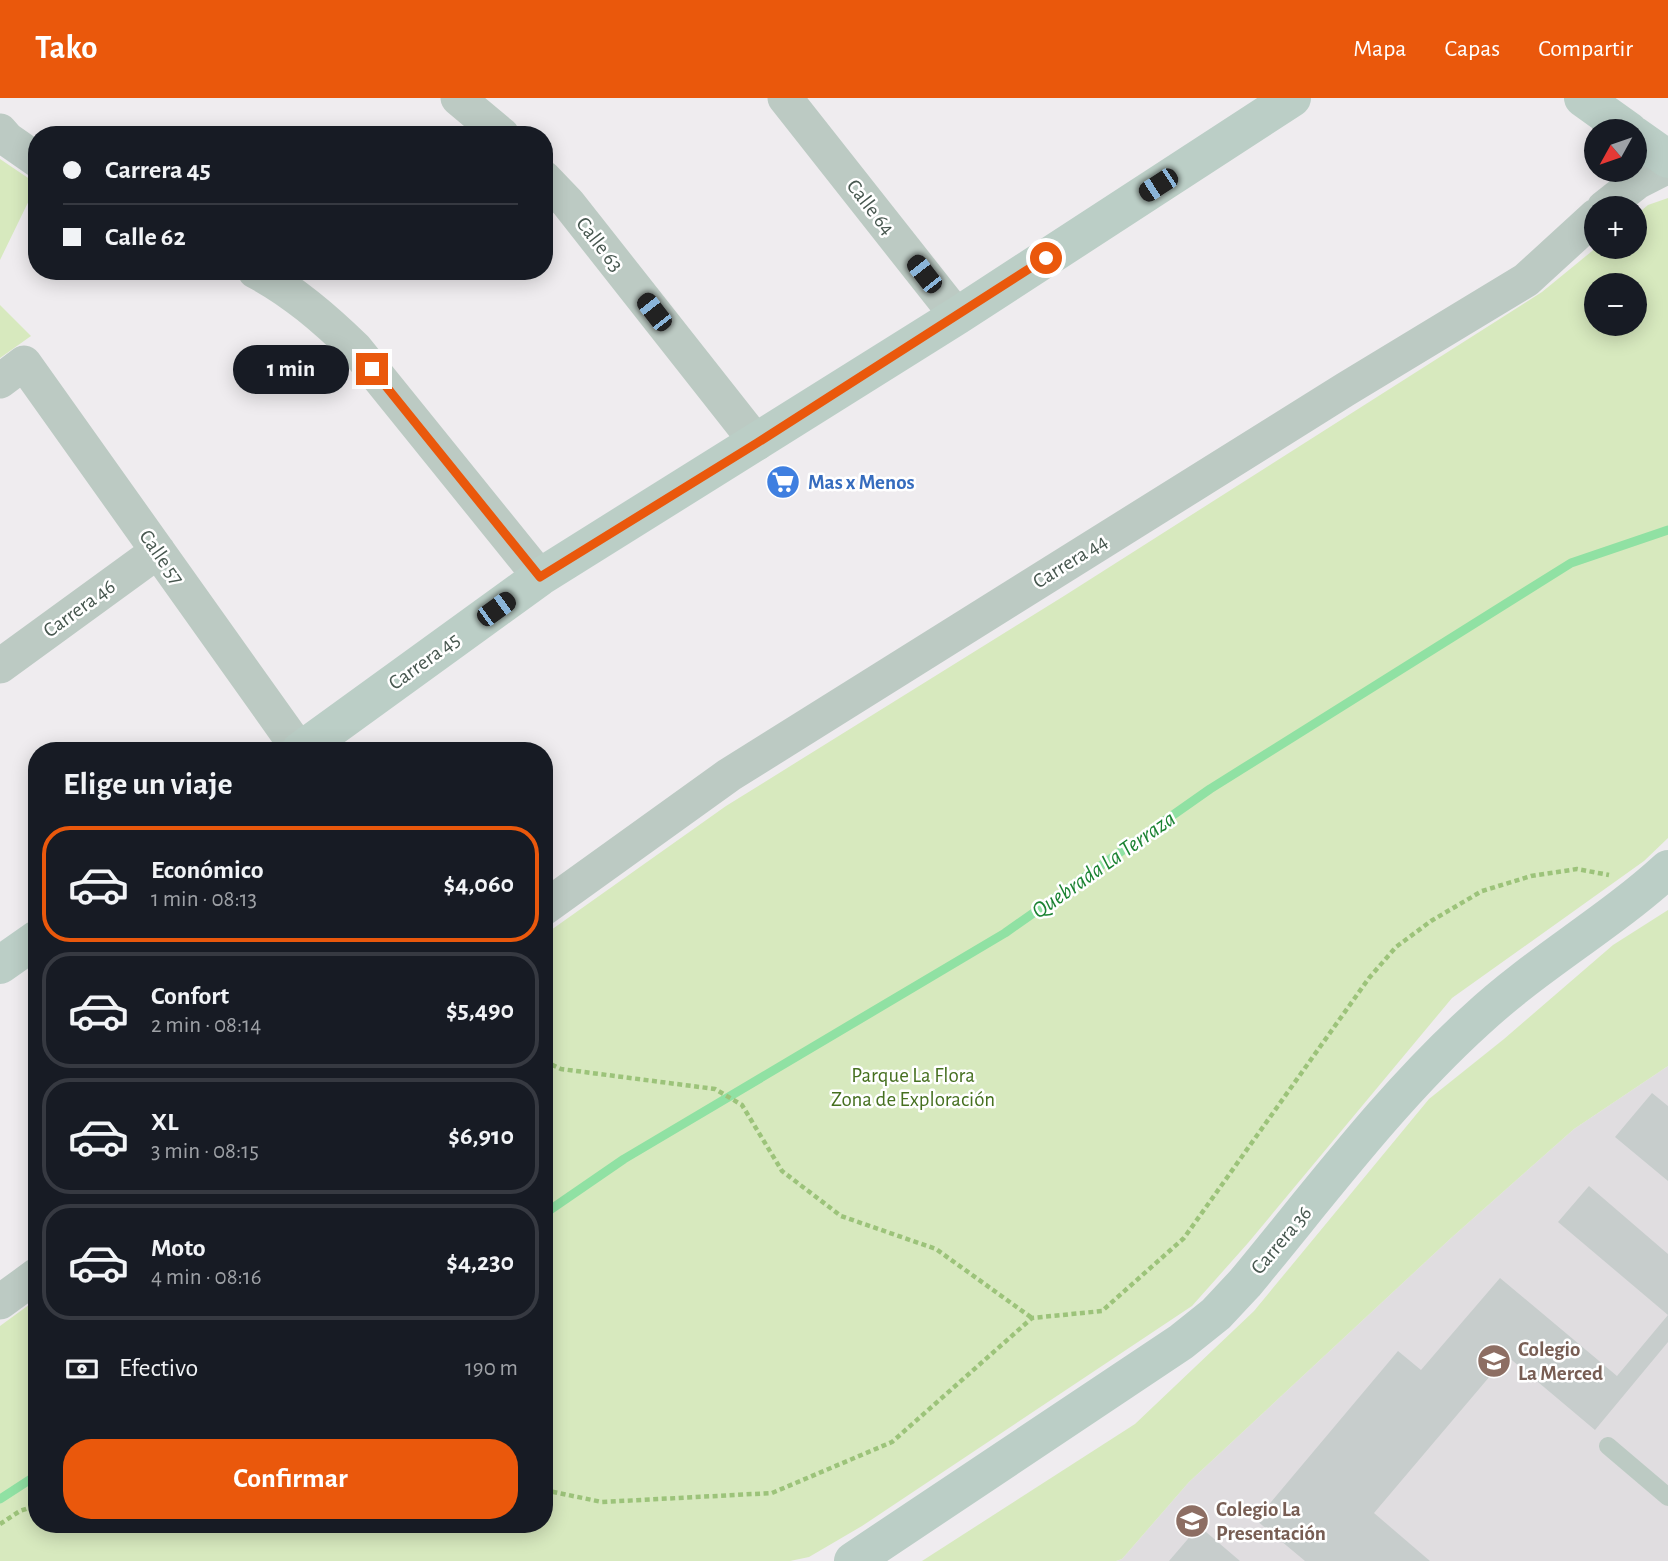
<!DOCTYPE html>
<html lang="es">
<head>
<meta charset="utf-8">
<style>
  body { margin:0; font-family:"Alegreya Sans",sans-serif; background:#242831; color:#f1f3f6; height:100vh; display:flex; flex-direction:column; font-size:26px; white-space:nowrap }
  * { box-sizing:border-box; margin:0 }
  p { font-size:23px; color:#9ea1a6 }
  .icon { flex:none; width:38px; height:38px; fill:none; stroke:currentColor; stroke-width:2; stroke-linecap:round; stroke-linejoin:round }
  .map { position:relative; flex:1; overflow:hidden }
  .panel { position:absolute; left:28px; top:644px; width:525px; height:791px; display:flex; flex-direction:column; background:#171b24; border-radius:28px; box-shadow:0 4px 18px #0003 }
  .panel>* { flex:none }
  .hud { position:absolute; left:28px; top:28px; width:525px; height:154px; border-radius:28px; box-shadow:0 4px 18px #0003; display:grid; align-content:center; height:154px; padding:0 35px; background:#171b24 }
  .needle { width:46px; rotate:230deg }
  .tools { position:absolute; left:1584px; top:21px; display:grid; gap:14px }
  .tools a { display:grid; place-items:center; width:63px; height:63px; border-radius:50%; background:#171b24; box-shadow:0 4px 18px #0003; font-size:35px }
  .end { position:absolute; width:32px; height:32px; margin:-16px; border:9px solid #ea580c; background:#fff; box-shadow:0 0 0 4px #fff }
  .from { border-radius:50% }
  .bubble { position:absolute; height:49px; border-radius:24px; background:#171b24; box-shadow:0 4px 18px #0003; font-size:23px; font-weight:700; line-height:49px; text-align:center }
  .car { position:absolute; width:21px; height:42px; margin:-21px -10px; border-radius:9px; box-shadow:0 0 5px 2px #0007; background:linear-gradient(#222 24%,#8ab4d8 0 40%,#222 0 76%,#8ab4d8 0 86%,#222 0) }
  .hud b { display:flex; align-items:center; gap:24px; height:66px; font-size:26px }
  .hud b+b { border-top:2px solid #363941 }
  .hud i { width:18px; height:18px; background:#f1f3f6 }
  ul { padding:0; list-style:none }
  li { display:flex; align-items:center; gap:21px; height:116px; margin:0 14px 10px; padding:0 21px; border:4px solid #363941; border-radius:28px }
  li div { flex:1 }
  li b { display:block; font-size:26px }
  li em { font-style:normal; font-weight:700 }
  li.active { border-color:#ea580c }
  li>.icon { width:63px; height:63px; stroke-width:1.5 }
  h2 { padding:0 35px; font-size:32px; line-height:84px }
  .pay { display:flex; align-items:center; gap:18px; height:77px; padding:0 35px; font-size:26px }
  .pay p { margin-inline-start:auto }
  .button { display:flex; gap:14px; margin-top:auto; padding:14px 35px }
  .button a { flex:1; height:80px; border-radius:28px; background:#ea580c; color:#fff; font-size:28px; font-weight:700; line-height:80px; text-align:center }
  header { display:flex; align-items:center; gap:42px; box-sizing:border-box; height:98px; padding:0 35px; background:#ea580c; color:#fff }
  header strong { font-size:33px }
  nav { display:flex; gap:38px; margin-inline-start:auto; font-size:24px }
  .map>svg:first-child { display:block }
  .education { fill:#e0dde0 }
  .green { fill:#d7e9be; fill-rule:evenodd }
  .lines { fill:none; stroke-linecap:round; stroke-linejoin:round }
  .stream { stroke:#90e1a3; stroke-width:9 }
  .building { fill:#c7cdcc }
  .path { stroke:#9cc37a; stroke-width:4.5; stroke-dasharray:5 3.5; stroke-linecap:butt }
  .lane { stroke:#bccac3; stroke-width:18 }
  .street { stroke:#bccac3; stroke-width:35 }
  .secondary { stroke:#bbcec6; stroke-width:38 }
  .route { stroke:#ea580c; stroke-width:9 }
  .labels { text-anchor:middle; stroke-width:5; stroke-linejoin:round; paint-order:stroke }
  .street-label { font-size:21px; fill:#47574f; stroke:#fff }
  .shop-label { font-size:21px; font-weight:bold; fill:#366cbe; stroke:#fff; text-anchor:start }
  .park-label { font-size:21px; fill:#467020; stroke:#fff }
  .education-label { font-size:21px; font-weight:bold; fill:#785e54; stroke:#fff; text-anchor:start }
  .water-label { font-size:23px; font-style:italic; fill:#1a8232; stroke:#fff }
</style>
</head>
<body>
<header>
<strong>Tako</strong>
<nav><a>Mapa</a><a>Capas</a><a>Compartir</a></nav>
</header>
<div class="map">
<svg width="1668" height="1463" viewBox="0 0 1668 1463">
  <rect width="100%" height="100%" fill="#efecef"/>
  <path class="education" d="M 1668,968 L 1668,1463 L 1116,1463 L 1122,1461 L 1189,1384 L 1450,1141 L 1574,1031 Z"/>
  <path class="green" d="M 0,61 L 37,86 L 0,162 Z
    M 1668,100 L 1668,740 L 1644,763 L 1452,900 L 1248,1145 L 1192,1208 L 862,1428 L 809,1459 L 790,1463 L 0,1463 L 0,1228 L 37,1201 L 37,1426 L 544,1426 L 544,837 L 726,708 L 1064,498 L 1542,194 L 1597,149 L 1634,149 L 1635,118 L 1648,107 ZM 1596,187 L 1634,187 L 1634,226 L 1596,226 Z
    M 0,207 L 31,238 L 0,260 Z
    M 1668,812 L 1668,968 L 1574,1031 L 1450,1141 L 1189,1384 L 1122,1461 L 1116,1463 L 922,1463 L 1135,1326 L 1254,1213 L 1429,1001 L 1504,941 L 1613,847 Z"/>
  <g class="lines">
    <path class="stream" d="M 544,1116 L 624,1061 L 1005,835 L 1210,691 L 1571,465 L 1668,432
      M 0,1401 L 37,1377"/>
  </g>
  <path class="building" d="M 1652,995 L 1668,1008 L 1668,1083 L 1615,1039 Z
    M 1589,1088 L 1668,1156 L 1668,1217 L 1558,1124 Z
    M 1500,1180 L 1617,1278 L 1668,1217 L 1668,1244 L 1595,1332 L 1507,1258 L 1374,1415 L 1430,1463 L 1305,1463 L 1256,1422 L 1398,1253 L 1421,1272 Z
    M 1199,1428 L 1240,1463 L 1169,1463 Z"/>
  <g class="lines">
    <path class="path" d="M 544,963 L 561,971 L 715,991 L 742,1007 L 782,1073 L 841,1118 L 936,1151 L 1032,1220
      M 544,1392 L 602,1404 L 772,1395 L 892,1344 L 1032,1220 L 1102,1213 L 1184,1140 L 1369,880 L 1396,849 L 1431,823 L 1482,793 L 1531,778 L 1577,771 L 1609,777
      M 0,1426 L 20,1413 L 37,1407"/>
    <path class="lane" d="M 1608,1348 L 1668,1399"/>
    <path class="street" d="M 458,0 L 502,37
      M 785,0 L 957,218
      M 0,33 L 7,41 L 37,62
      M 544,80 L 568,105 L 757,345
      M 1604,110 L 1637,84 L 1668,68
      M 255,173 C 293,193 325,221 355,250 L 540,479
      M 0,283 L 24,265 L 300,653
      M 0,568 L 158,453
      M 544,810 L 729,677 L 1346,291 L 1526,182 L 1596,118
      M 0,1204 L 37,1177"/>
    <path class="secondary" d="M 1583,0 L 1629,33
      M 1634,37 L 1668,61
      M 300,653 L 540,479 L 957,218 L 1292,0
      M 0,867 L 37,841
      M 853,1463 L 1181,1244 L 1216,1216 L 1245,1185 C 1319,1096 1390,1000 1476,922 C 1536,866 1608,826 1668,771"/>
  </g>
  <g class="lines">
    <path class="route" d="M 372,271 L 540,479 L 757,345 L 1046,160"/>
  </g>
  <defs>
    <g id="supermarket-disc" transform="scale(1.75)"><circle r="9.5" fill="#3f7fe0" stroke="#fff"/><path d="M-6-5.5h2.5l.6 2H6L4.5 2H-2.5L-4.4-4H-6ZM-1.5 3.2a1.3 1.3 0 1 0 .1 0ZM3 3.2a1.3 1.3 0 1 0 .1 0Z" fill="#fff"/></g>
    <g id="school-disc" transform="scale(1.75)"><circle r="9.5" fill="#8d6e63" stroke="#fff"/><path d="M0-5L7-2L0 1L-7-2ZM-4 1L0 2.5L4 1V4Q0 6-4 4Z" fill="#fff"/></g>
  </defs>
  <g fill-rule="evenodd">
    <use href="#supermarket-disc" x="783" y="384"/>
    <use href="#school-disc" x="1494" y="1263"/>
    <use href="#school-disc" x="1192" y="1423"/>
  </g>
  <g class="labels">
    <g class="street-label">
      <text transform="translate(871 109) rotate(52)" y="7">Calle 64</text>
      <text transform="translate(600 146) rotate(52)" y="7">Calle 63</text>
      <text transform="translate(162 459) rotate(55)" y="7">Calle 57</text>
      <text transform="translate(1070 463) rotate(-32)" y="7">Carrera 44</text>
      <text transform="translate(79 510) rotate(-36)" y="7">Carrera 46</text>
      <text transform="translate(424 563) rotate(-36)" y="7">Carrera 45</text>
      <text transform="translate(1281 1142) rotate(-50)" y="7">Carrera 36</text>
    </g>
    <g class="shop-label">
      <text x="808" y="391">Mas x Menos</text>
    </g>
    <g class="park-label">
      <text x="913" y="984">Parque La Flora<tspan x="913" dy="24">Zona de Exploración</tspan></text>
    </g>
    <g class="education-label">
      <text x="1518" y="1258">Colegio<tspan x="1518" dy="24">La Merced</tspan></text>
      <text x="1216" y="1418">Colegio La<tspan x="1216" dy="24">Presentación</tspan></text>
    </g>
    <g class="water-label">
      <text transform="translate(1103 766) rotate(-35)" y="8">Quebrada La Terraza</text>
    </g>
  </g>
</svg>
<div class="tools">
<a><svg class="needle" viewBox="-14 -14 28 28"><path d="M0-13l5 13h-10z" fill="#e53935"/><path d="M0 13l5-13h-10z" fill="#9ea1a6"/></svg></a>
<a>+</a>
<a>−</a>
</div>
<i class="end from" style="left:1046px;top:160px"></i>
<i class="end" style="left:372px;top:271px"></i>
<div class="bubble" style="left:233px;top:247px;width:116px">1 min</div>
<i class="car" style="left:1158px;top:87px;rotate:237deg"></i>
<i class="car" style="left:924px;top:176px;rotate:322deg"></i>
<i class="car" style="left:654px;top:214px;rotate:322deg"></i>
<i class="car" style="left:496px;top:511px;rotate:54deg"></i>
<div class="hud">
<b><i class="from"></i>Carrera 45</b>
<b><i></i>Calle 62</b>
</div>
<section class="panel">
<h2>Elige un viaje</h2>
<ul>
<li class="active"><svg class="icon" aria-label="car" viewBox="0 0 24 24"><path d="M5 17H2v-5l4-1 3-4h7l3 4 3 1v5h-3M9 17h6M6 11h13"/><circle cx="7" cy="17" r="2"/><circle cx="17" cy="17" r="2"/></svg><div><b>Económico</b><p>1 min · 08:13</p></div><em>$4,060</em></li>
<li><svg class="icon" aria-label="car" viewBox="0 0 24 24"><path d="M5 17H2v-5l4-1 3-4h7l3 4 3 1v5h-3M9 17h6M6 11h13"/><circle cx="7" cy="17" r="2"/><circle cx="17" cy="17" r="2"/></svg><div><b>Confort</b><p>2 min · 08:14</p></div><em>$5,490</em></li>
<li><svg class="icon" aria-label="car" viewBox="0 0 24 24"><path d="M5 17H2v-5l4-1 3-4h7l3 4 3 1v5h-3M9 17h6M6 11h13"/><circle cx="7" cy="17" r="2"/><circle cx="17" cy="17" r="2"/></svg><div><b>XL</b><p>3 min · 08:15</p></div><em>$6,910</em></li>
<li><svg class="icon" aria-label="car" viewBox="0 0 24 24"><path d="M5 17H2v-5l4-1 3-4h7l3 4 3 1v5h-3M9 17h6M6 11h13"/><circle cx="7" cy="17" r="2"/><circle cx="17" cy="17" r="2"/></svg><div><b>Moto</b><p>4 min · 08:16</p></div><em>$4,230</em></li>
</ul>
<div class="pay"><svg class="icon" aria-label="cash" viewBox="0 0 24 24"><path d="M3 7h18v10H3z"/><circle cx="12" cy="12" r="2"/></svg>Efectivo<p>190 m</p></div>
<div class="button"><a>Confirmar</a></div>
</section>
</div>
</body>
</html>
